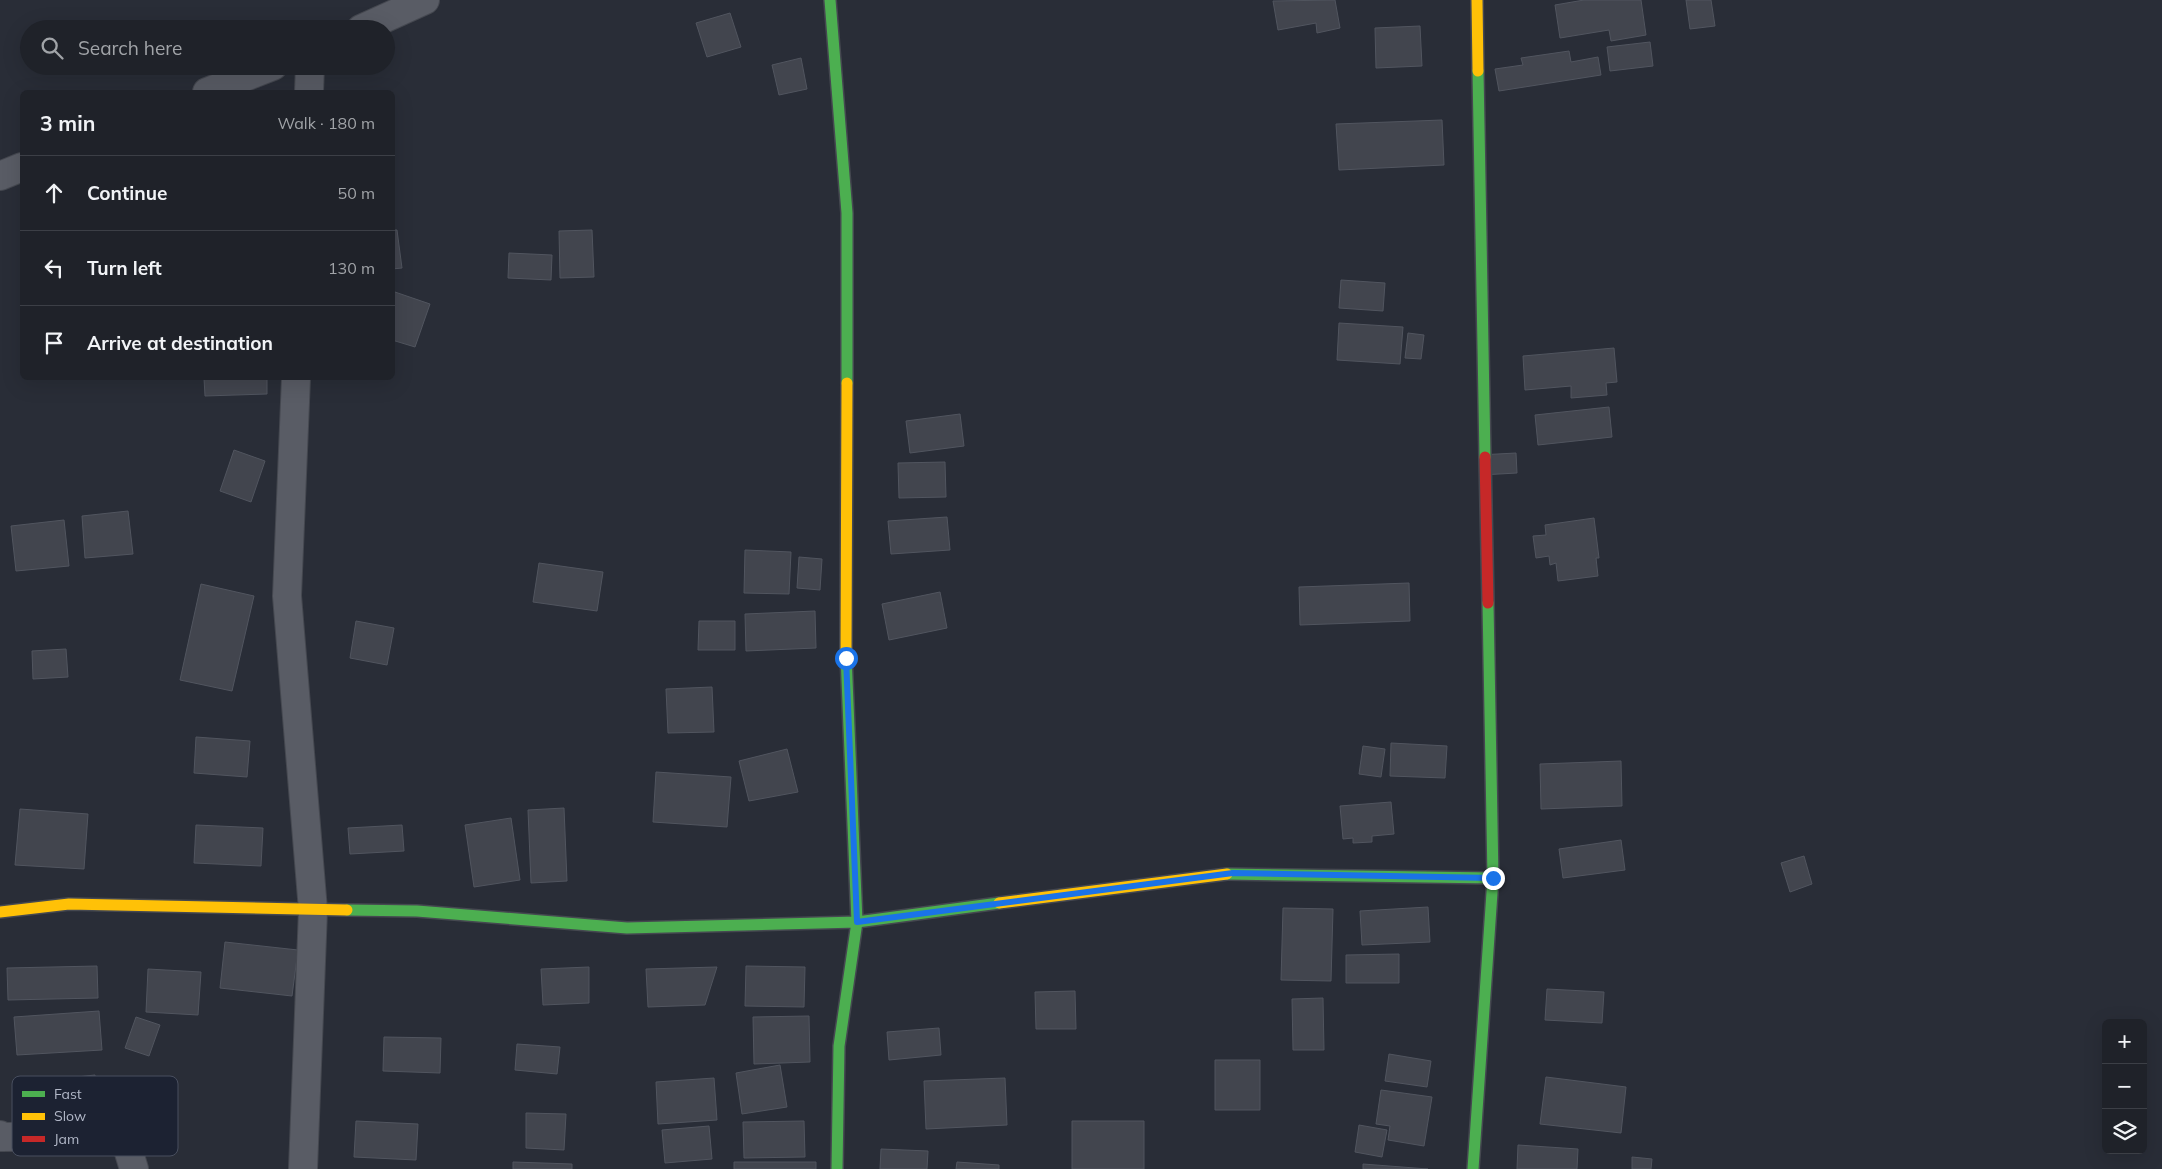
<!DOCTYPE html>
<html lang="en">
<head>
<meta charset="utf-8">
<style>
  :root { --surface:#1f2229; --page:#2c2f35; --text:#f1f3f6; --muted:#a1a4a8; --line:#3c3f46 }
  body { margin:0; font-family:Mulish,sans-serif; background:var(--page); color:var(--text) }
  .controls { position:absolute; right:15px; bottom:15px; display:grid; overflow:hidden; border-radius:8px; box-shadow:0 5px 20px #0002 }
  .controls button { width:45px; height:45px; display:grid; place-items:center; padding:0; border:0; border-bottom:1px solid var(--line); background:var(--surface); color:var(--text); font:25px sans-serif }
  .stop { position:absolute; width:15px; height:15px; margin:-11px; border:4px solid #1a73e8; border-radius:50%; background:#fff }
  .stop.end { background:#1a73e8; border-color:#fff; box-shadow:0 1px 5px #0008 }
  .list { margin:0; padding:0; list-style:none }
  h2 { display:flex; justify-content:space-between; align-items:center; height:65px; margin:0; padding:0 20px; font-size:21px }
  h2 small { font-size:16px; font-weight:400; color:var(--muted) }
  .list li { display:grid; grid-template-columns:32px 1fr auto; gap:15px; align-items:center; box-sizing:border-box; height:75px; padding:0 20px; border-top:1px solid var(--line) }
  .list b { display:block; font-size:19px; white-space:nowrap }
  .list em { font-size:16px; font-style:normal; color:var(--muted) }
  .icon { flex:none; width:28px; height:28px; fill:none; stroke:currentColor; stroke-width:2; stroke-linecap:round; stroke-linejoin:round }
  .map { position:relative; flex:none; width:2162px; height:1169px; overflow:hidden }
  .search { position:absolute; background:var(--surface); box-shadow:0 5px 20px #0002; left:20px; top:20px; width:375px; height:55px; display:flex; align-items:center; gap:12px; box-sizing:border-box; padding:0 18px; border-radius:28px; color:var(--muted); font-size:19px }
  .panel { position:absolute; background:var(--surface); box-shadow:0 5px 20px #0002; left:20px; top:90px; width:375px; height:290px; border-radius:8px }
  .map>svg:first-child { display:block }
  .building { fill:#42454e; stroke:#51555f }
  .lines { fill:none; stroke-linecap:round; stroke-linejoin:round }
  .street-casing { stroke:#454850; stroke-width:30 }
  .fast-casing { stroke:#454850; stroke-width:14 }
  .slow-casing { stroke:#454850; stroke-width:14 }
  .jam-casing { stroke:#454850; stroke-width:14 }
  .street { stroke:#595c65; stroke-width:28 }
  .fast { stroke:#4caf50; stroke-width:11 }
  .slow { stroke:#ffc107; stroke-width:11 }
  .jam { stroke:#c62828; stroke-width:11 }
  .route { stroke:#1a73e8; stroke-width:6 }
  .key { fill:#1c2232; stroke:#494f5f; stroke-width:1 }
  .key-label { font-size:14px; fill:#b2b8c8 }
</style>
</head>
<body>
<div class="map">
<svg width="2162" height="1169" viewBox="0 0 2162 1169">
  <rect width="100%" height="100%" fill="#292d37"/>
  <!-- building -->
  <path class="building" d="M1335 0 1340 28 1317 33 1316 23 1278 30 1273 1Z
    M1584 0H1641L1646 35 1611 41 1609 30 1560 38 1555 5Z
    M1686 0H1711L1715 26 1690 29Z
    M730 13 741 47 707 57 696 23Z
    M1420 26 1422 66 1376 68 1375 28Z
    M1650 42 1653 66 1610 71 1607 47Z
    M1569 51 1571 62 1598 57 1601 75 1499 91 1495 69 1523 65 1521 58Z
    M801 58 807 89 779 95 772 65Z
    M1442 120 1444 165 1339 170 1336 124Z
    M392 230H397L402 268 392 269Z
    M592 230 594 277 560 278 559 231Z
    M509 253 552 255 551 280 508 278Z
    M1341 280 1385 283 1383 311 1339 308Z
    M392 291 430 304 415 347 392 340Z
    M1339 323 1403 327 1400 364 1337 360Z
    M1408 333 1424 335 1421 359 1405 358Z
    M1614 348 1617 382 1606 383 1607 395 1571 398V386L1525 390 1523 356Z
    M204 378H267V394L205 396Z
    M1609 407 1612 437 1538 445 1535 415Z
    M960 414 964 446 910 453 906 421Z
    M234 450 265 461 251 502 220 491Z
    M1516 453 1517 473 1481 475 1479 455Z
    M945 462 946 497 899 498 898 463Z
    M128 511 133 554 85 558 82 516Z
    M947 517 950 550 891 554 888 521Z
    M1594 518 1599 558H1596L1598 576 1558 581 1556 563 1550 565 1549 556 1536 558 1533 536 1546 535 1545 525Z
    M64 520 69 566 16 571 11 526Z
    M745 550 791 552 789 594 744 593Z
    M799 557 822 559 820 590 797 588Z
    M539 563 603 572 597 611 533 602Z
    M1409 583 1410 621 1300 625 1299 587Z
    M201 584 254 596 232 691 180 680Z
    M940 592 947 628 889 640 882 604Z
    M815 611 816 648 746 651 745 614Z
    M356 621 394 628 387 665 350 658Z
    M699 621H735V650H698Z
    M66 649 68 677 33 679 32 651Z
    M712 687 714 732 668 733 666 689Z
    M196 737 250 741 247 777 194 773Z
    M1391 743 1447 746 1445 778 1390 776Z
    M1363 746 1385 749 1381 777 1359 774Z
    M787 749 798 792 749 801 739 761Z
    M1621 761 1622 806 1541 809 1540 764Z
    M656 772 731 777 727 827 653 822Z
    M1391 802 1394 834 1372 836V842L1353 843V838L1343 839 1340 806Z
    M564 808 567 881 531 883 528 810Z
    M20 809 88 814 84 869 15 865Z
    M511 818 520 880 474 887 465 825Z
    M196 825 263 828 261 866 194 863Z
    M402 825 404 851 350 854 348 828Z
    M1621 840 1625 870 1563 878 1559 849Z
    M1804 856 1812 884 1790 892 1781 863Z
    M1428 907 1430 942 1362 945 1360 911Z
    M1283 908 1333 909 1331 981 1281 980Z
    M225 942 298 950 292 996 220 988Z
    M1399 954V983H1346V955Z
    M97 966 98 998 8 1000 7 968Z
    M746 966 805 967 804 1007 745 1006Z
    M589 967V1003L543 1005 541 969Z
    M717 967 705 1005 648 1007 646 969Z
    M148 969 201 972 198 1015 146 1012Z
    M1547 989 1604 992 1602 1023 1545 1020Z
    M1075 991 1076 1029H1036L1035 992Z
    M1323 998 1324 1050H1293L1292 999Z
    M99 1011 102 1050 17 1055 14 1017Z
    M809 1016 810 1062 754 1064 753 1017Z
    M136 1017 160 1025 149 1056 125 1048Z
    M939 1028 941 1055 889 1060 887 1032Z
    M384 1037 441 1038 440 1073 383 1071Z
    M517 1044 560 1047 557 1074 515 1070Z
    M1389 1054 1431 1061 1427 1087 1385 1081Z
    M1215 1060H1260V1110H1215Z
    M780 1065 787 1107 742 1114 736 1073Z
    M95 1075 99 1114 53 1118 50 1080Z
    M1546 1077 1626 1087 1621 1133 1540 1124Z
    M714 1078 717 1120 658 1124 656 1082Z
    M1005 1078 1007 1125 926 1129 924 1081Z
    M1381 1090 1432 1097 1424 1146 1388 1140 1390 1126 1376 1124Z
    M526 1113 566 1114 564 1150 526 1148Z
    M356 1121 418 1124 416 1160 354 1157Z
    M804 1121 805 1157 744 1158 743 1122Z
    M1072 1121H1144V1169H1072Z
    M1359 1125 1387 1130 1382 1157 1355 1152Z
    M709 1126 712 1159 665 1163 662 1130Z
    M1518 1145 1578 1149 1577 1169H1517Z
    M881 1149 928 1151 927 1169H880Z
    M1632 1157 1652 1159 1651 1169H1632Z
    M513 1162 572 1164V1169H513Z
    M734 1162H816V1169H734Z
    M957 1162 999 1165V1169H956Z
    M1363 1164 1428 1169H1363Z"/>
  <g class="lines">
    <defs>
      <path id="street" d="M361 29 425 0
        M207 92 273 66
        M309 92 310 66
        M0 176 22 167
        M296 378 287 596 313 910 303 1169
        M0 1135 1 1137 124 1136 134 1169"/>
      <path id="fast" d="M830 0 847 213V383
        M1478 71 1485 457
        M1227 874 1493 878
        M347 910 417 911 627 928 857 922 999 903
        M837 1169 839 1046 857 922 846 655
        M1473 1169 1493 878 1488 603"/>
      <path id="slow" d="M1477 0 1478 71
        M846 655 847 383
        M999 903 1227 874
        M0 912 69 904 347 910"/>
      <path id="jam" d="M1485 457 1488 603"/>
    </defs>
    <!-- street casing -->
    <use href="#street" class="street-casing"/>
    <!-- fast casing -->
    <use href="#fast" class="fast-casing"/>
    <!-- slow casing -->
    <use href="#slow" class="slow-casing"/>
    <!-- jam casing -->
    <use href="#jam" class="jam-casing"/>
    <!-- street -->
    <use href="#street" class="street"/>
    <!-- fast -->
    <use href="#fast" class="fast"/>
    <!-- slow -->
    <use href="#slow" class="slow"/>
    <!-- jam -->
    <use href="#jam" class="jam"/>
  </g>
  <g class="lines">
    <!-- route -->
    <path class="route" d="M846 658 857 922 1233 873 1493 878"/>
  </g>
  <!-- legend -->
  <rect x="12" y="1076" width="166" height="80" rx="8" class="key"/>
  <rect x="22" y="1091" width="23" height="6" fill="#4caf50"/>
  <rect x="22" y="1113" width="23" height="7" fill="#ffc107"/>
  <rect x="22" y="1136" width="23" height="6" fill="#c62828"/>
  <g class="key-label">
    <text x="54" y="1099">Fast</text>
    <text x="54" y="1121">Slow</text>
    <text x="54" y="1144">Jam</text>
  </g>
</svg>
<div class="controls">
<button>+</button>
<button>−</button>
<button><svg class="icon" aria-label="layers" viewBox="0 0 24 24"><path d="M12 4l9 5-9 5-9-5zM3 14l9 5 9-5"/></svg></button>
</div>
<div class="stop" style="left:846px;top:658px"></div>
<div class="stop end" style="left:1493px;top:878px"></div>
<div class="search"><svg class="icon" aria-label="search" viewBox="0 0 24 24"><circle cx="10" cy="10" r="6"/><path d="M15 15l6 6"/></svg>Search here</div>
<section class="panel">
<h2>3 min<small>Walk · 180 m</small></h2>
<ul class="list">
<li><svg class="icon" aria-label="ahead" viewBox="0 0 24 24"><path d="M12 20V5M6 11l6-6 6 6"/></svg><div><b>Continue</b></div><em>50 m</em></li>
<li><svg class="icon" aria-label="left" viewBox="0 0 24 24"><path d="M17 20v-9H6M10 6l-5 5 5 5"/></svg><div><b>Turn left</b></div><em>130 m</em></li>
<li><svg class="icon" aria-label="arrive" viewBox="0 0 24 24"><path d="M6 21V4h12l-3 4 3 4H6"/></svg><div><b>Arrive at destination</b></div></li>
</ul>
</section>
</div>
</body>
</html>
